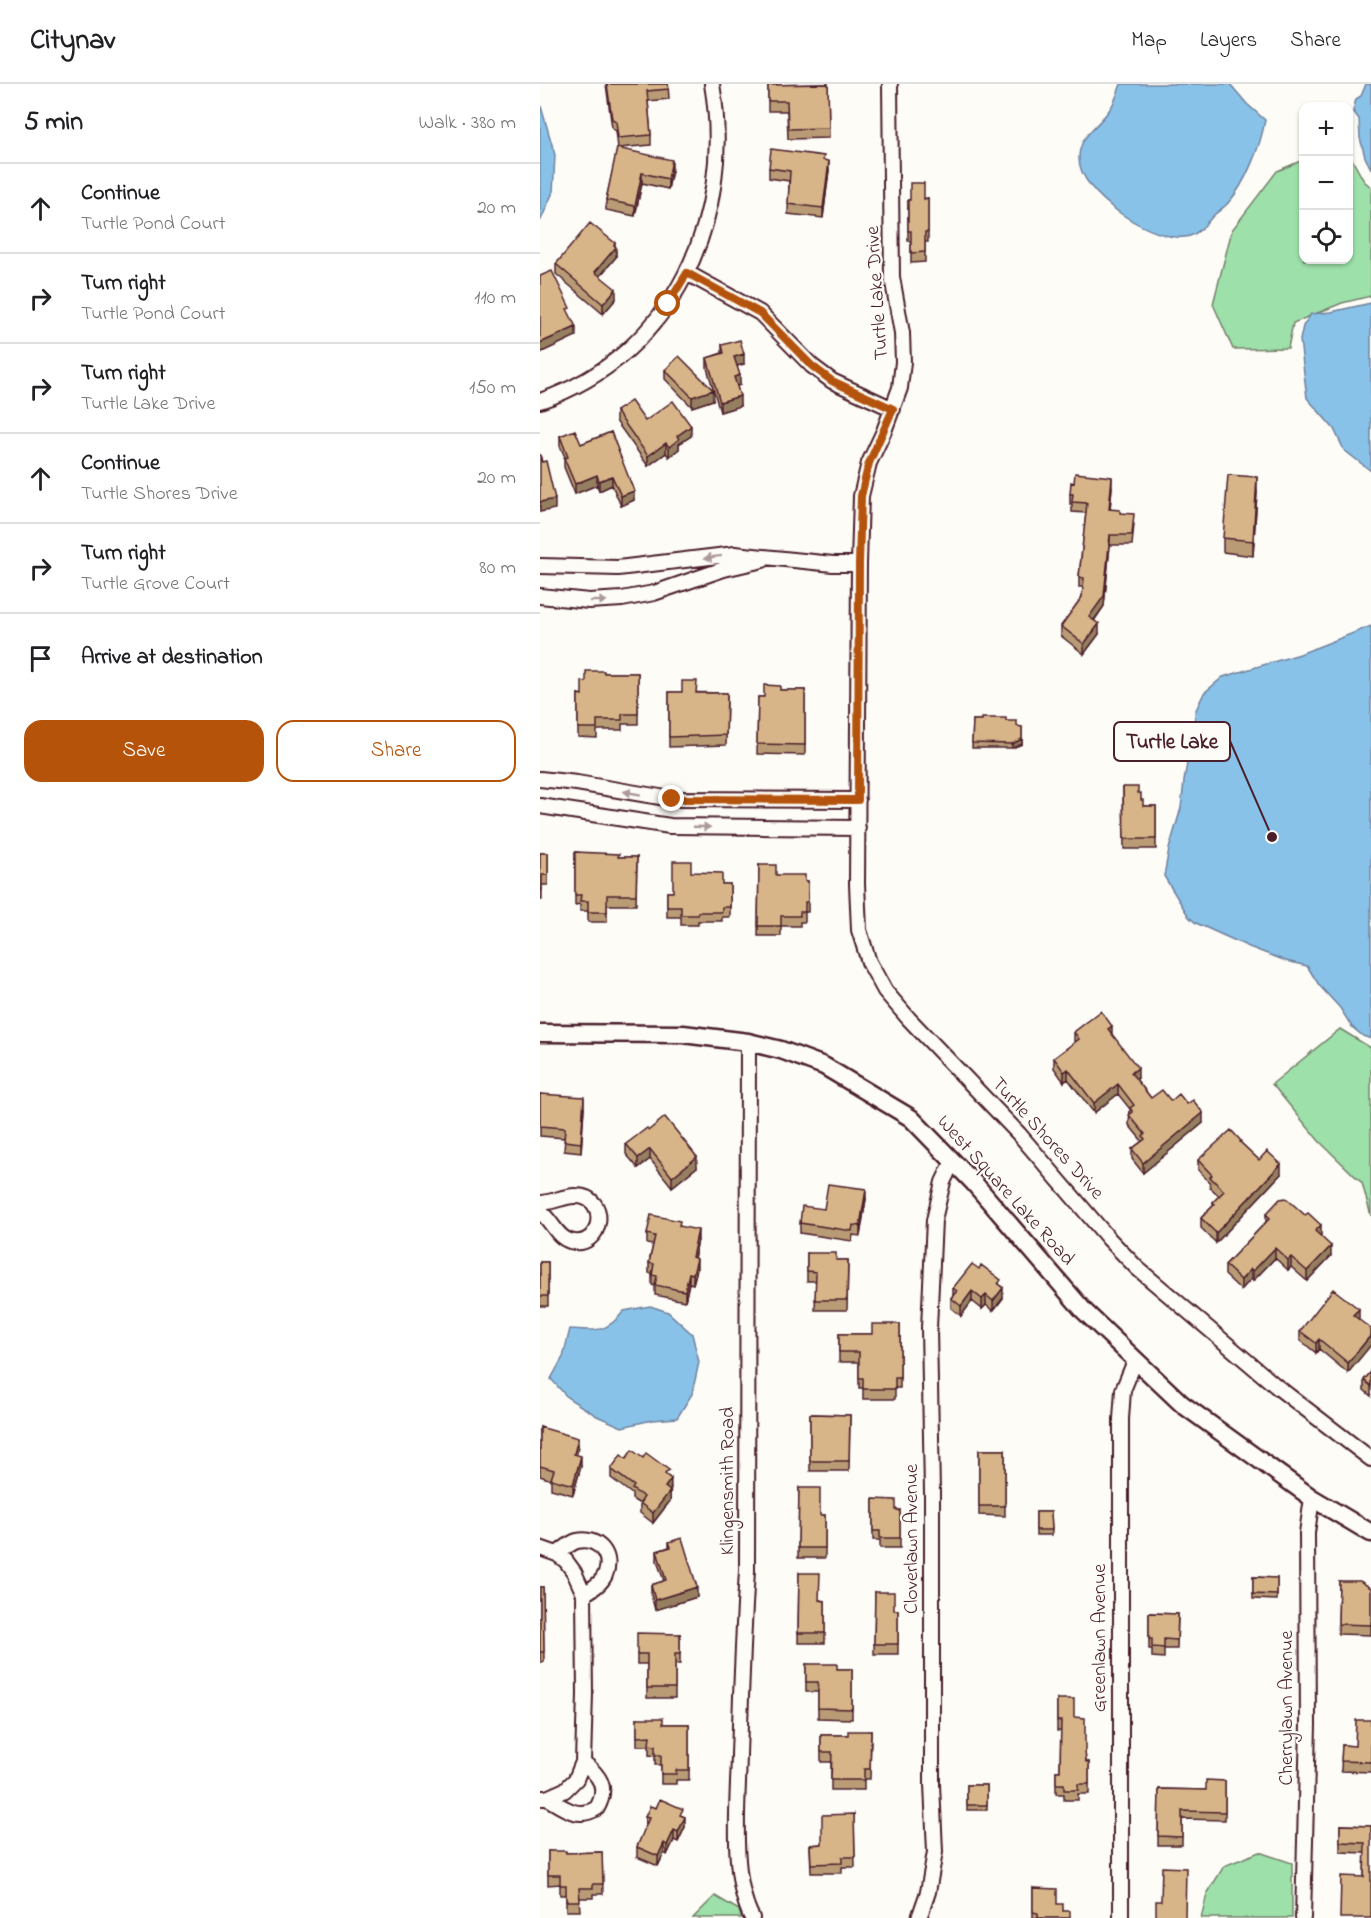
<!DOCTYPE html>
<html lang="en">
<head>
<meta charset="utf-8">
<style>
  :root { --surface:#fff; --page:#f2f2f2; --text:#202124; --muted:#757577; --line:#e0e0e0; --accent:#b45309 }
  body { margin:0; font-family:"Indie Flower",sans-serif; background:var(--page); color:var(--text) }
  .controls { position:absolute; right:18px; top:18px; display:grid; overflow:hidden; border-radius:12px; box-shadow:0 2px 4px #0004 }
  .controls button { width:54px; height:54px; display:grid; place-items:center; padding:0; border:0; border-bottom:2px solid var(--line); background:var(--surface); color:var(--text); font:30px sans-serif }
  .stop { position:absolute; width:18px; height:18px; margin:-14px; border:4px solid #b45309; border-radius:50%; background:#fff }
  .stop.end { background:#b45309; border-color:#fff; box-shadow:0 2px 6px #0008 }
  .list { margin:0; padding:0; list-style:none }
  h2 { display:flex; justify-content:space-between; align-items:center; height:78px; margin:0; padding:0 24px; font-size:26px }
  h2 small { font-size:20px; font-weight:400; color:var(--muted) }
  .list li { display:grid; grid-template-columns:39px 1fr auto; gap:18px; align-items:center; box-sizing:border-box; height:90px; padding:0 24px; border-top:2px solid var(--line) }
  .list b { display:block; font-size:22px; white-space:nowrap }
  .list p { margin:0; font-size:20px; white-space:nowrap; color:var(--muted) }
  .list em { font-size:20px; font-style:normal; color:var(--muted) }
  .actions { display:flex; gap:12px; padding:18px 24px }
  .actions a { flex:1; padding:14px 0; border:2px solid var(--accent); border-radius:18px; text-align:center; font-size:21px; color:var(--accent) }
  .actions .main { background:var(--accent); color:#fff }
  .icon { flex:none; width:33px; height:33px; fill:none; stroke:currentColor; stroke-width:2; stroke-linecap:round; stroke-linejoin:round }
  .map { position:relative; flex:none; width:831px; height:1834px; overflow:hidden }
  header { display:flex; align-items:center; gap:36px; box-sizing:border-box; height:84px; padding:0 30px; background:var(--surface); border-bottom:2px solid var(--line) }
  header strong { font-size:28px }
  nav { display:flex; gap:33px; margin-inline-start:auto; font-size:21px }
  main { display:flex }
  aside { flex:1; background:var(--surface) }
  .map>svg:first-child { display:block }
  .green { fill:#9de0aa; stroke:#74806a; stroke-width:1.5 }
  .water { fill:#89c2e8; stroke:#70819c; stroke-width:1.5 }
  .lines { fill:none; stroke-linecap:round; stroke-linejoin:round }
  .minor-casing { stroke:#4a1f2b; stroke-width:18 }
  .tertiary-casing { stroke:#4a1f2b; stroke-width:21 }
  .minor { stroke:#fdfcf7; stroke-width:14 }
  .tertiary { stroke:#fdfcf7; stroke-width:16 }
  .wall { fill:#b99c76; stroke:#4a1f2b; stroke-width:1.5 }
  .shaded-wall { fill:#967f60; stroke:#4a1f2b; stroke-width:1.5 }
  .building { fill:#d7b589; stroke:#4a1f2b; stroke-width:1.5 }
  .oneway { fill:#ac999b }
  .route { stroke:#b45309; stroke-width:8 }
  .labels { text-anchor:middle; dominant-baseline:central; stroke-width:4.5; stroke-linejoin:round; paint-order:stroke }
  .street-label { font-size:20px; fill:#4a1f2b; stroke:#fdfcf7 }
  .leader { fill:none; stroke:#4a1f2b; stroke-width:2 }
  .callout-dot { fill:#4a1f2b; stroke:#fdfcf7; stroke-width:2 }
  .callout { fill:#fdfcf7; stroke:#4a1f2b; stroke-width:2 }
  .callout-label { font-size:21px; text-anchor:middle; font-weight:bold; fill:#4a1f2b }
</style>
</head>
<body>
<header>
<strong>Citynav</strong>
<nav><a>Map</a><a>Layers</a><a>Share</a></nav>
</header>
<main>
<aside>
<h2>5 min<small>Walk · 380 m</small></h2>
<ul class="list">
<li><svg class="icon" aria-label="ahead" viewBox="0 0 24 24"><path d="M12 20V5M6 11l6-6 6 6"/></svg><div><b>Continue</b><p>Turtle Pond Court</p></div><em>20 m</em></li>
<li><svg class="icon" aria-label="right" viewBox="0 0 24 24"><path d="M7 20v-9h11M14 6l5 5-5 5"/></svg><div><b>Turn right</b><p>Turtle Pond Court</p></div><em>110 m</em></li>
<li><svg class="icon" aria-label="right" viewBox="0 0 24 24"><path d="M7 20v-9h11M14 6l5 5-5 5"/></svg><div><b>Turn right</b><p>Turtle Lake Drive</p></div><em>150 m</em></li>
<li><svg class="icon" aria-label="ahead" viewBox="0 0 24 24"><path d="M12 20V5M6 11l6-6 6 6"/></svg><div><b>Continue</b><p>Turtle Shores Drive</p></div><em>20 m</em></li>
<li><svg class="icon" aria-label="right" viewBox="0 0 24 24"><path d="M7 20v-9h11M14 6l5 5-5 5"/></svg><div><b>Turn right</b><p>Turtle Grove Court</p></div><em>80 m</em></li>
<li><svg class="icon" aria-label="arrive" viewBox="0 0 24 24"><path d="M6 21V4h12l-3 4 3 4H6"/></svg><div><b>Arrive at destination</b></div></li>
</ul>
<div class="actions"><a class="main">Save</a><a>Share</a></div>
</aside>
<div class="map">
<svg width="831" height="1834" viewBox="0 0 831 1834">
  <rect width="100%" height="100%" fill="#fdfcf7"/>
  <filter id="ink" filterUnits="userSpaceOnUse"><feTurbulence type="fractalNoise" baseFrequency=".0167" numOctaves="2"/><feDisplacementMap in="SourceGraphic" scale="12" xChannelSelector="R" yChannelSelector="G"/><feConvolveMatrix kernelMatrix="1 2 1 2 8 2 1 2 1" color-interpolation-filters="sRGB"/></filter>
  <g filter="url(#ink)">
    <!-- green -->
    <path class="green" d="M809 70 824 97 831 103V212L802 219 753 239 748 264 693 265 673 220 692 146 737 87 763 76 764 176H808Z
      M800 945 831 964V1132L822 1099 779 1057 732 1000Z
      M719 1768 752 1779V1834H661L667 1810 684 1782Z
      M175 1812 199 1826 201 1834H153Z"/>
    <!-- water -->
    <path class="water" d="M581 0H690L707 20 725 36C721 61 705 101 688 119 684 124 678 127 674 131 666 139 661 148 650 152 617 162 538 110 539 74 539 51 559 42 570 25 575 18 578 8 581 0Z
      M826 0H831V85L825 73 820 54 819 35 813 27 816 15 821 12Z
      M0 19 15 71 13 108 0 138Z
      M831 219V387L804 366 794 345 767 314 760 256 763 242 771 230 791 228Z
      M831 542V955L823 952 812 943 800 924 779 901 767 882 746 877 709 863 656 839 649 833 624 792 629 765 641 724 644 697 656 626 664 609 683 593 760 570Z
      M110 1222 128 1228 152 1250 159 1278 152 1310 137 1334 112 1336 82 1343 57 1332 28 1314 11 1295 23 1273 30 1245C57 1247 66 1249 84 1227Z"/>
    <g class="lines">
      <defs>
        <path id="minor" d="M350 0 352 193 362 249 363 278 360 304 344 347 329 379 321 412 319 480 317 800 319 846 329 878 345 907 369 935 479 1050 569 1155 597 1184 736 1302 831 1375
          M147 189 220 229 272 282 292 297 353 325
          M0 317C134 271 195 134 172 0
          M0 482 78 484 195 470 293 480H319
          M0 512 49 517 82 515 114 509 184 485 223 476
          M0 695 37 699 132 715 318 716
          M0 722 130 742 318 744
          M208 958 207 1487C203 1548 201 1609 199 1671 198 1718 190 1792 212 1834
          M0 1119C13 1119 25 1111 36 1112 71 1112 62 1167 30 1157 16 1153 12 1136 0 1128
          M0 1464 17 1470 26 1477 34 1488 44 1510 45 1610 43 1678 36 1695 25 1706 7 1714H0
          M17 1470C23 1466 30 1459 37 1457 58 1452 74 1472 65 1491 61 1500 52 1505 44 1510
          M7 1714C24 1724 38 1736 57 1724 69 1703 59 1691 43 1678
          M379 1834 388 1808 395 1768 392 1700V1408L389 1244 394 1136 403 1098 413 1077
          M581 1834V1335L583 1306 595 1277
          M763 1834 768 1641 767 1449 772 1414"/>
        <path id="tertiary" d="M0 949 143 950 208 958 241 966 284 982 371 1034 434 1099 544 1227 642 1320 772 1414 831 1449"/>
      </defs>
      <!-- minor casing -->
      <use href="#minor" class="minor-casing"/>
      <!-- tertiary casing -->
      <use href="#tertiary" class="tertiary-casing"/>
      <!-- minor -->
      <use href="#minor" class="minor"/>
      <!-- tertiary -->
      <use href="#tertiary" class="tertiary"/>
    </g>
    <!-- wall -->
    <path class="wall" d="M66 0H128L129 15 108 17 111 51V61L79 64 132 86 128 105 102 99 95 132 66 126V116L78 64 76 47 72 44Z
      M288 0 289 54 248 55 247 27H228V1Z
      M284 76 289 86 283 134 248 130 249 97 229 94V84Z
      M388 114V158H385V178L371 179V157H368V116Z
      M75 162 76 173 60 192 76 215 63 230 16 190V180Z
      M182 261 204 280 197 282 200 301 197 302 200 322 180 328 167 284V274L182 269Z
      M125 286 173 316 152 323 125 295Z
      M76 327 105 337 151 352 139 360V365L129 373 126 369 108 382 76 337Z
      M71 348 94 416 81 422 72 401 59 407 57 401 35 410 24 383V374L25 373 20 362V352L41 360Z
      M572 403 570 425 580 429 594 440 592 461H570L564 522 554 537 559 550 544 570 521 552V542L542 513 543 503H539V493L546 429 532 428V420H530V410Z
      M717 408 713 472 683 468V454Z
      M64 589H98V640H82V646H57V654L38 653V610L42 611 46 598Z
      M240 606H265V671L217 670 218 613H224Z
      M129 608 187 609 186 661 129 663Z
      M433 636 466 637 477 642 482 643V660L472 664H432Z
      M583 703 598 709 603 722H616V765H584Z
      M35 768 78 773H97L96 821H67V838H48V827H40V820L35 821Z
      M0 769H8V801H2V816H0Z
      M219 781 236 791 268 797V828H265V838H260V842H241V852H218Z
      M151 788 182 800H190V833H182V837H158V841H141V833H127V808H133Z
      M534 948 572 951 598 994 596 995 611 1014 631 1017 663 1039 603 1089 592 1075V1065L602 1057 589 1041 590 1025 578 1010 554 1029 528 995 524 998 514 984V974L534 959Z
      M0 1010 44 1023 41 1069 24 1067 25 1054 0 1052Z
      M109 1046 157 1083 132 1103 110 1075 98 1084 86 1070V1060Z
      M701 1059 719 1076 741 1090 676 1159 661 1144V1134L673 1122V1118L679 1112 670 1103V1099L658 1086V1076Z
      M326 1115 320 1152 313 1151 312 1157 260 1149V1139L284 1125Z
      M726 1130 781 1151 780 1152 791 1172 767 1197 751 1183 748 1186 735 1174 713 1197 711 1195 701 1206 685 1191V1181L726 1138Z
      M140 1142 158 1156 154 1174 157 1185 153 1200 149 1199 145 1217 115 1211V1202L112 1201V1190L109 1189V1179L113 1161 107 1160V1150Z
      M267 1169 296 1176H308L307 1226H275L276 1197H267Z
      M0 1178H8V1222H0Z
      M461 1202 463 1214 453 1227 446 1221 442 1225 432 1217 421 1232 411 1224V1214L413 1211V1204Z
      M818 1235 808 1289 779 1265 776 1269 760 1256V1247Z
      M360 1240V1304H355V1315H323V1304H319V1278H299V1250H332Z
      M831 1288V1312L824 1306V1296Z
      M270 1330 310 1331 309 1387H270Z
      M0 1343 38 1364 36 1371 41 1382 33 1411 11 1405V1396L0 1392Z
      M439 1366H465V1432L439 1431Z
      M86 1375 129 1393 131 1405 130 1407V1417L113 1439 100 1429V1420L92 1415V1410L71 1394V1385Z
      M259 1404 280 1431H285V1474H258Z
      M333 1415 356 1426H360V1464H340V1456H333Z
      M496 1428H511L512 1451H496Z
      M129 1458 157 1513 115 1526 111 1511V1501L124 1497 117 1477V1467L129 1463Z
      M259 1489 279 1516 285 1517V1559H258Z
      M713 1493 737 1494V1516L713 1515Z
      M799 1497 831 1504V1551L798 1550Z
      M0 1503H3L4 1578H0Z
      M335 1508 354 1526H358V1570H334Z
      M609 1529 638 1530 637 1565H624V1574L612 1573V1565H609Z
      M140 1550V1580H135V1614H107V1580H97V1570Z
      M266 1580 297 1585H312V1635L278 1634V1608H266Z
      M517 1615 534 1633 545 1668 546 1678H549V1710H538V1716H524V1710H516V1687H520L521 1647H517Z
      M97 1634 123 1640H149V1696H136V1700H121V1681H115V1672L109 1671V1662H97Z
      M831 1636V1688L801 1687 802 1661 815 1662Z
      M331 1647 330 1695H324V1706H291V1678H281V1651H308Z
      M685 1697V1736L642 1735V1761H618L619 1705 666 1706Z
      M427 1701H447V1726H427Z
      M116 1724 143 1732 145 1743 138 1758 134 1756 127 1771 124 1769 118 1782 97 1773V1763L106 1743 105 1733Z
      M314 1730 315 1783H302V1789H271L270 1761 282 1760Z
      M800 1741 831 1742 824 1793 825 1769 800 1768Z
      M8 1767 26 1769 62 1768 63 1810H53V1814H39L40 1827H26V1811H20V1800L8 1801Z
      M493 1804 517 1820 530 1834H493Z"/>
    <!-- shaded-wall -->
    <path class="shaded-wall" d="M132 76V86L128 105V95Z
      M289 77V86L283 134V124Z
      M102 89V99L95 132V122Z
      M75 159V165L76 163V173L55 198V188Z
      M76 205V215L63 230V220Z
      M36 243V252L0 269V259Z
      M204 270V280L194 283V273Z
      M200 291V301L194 303V293Z
      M173 306V316L152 323V313Z
      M200 312V322L180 328V318Z
      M151 342V352L139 360V365L129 373V363L137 352Z
      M126 359V369L108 382V372Z
      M57 391V401L35 410V400Z
      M72 392V401L59 407V397Z
      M572 393V403L569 435V425Z
      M717 393V408L713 472V457Z
      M94 407V416L81 422V412Z
      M15 415V425L0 428V418Z
      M570 451V461L564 522 549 543V533Z
      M559 540V550L544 570V560Z
      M482 655V660L472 664V660Z
      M572 942V952L568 945Z
      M598 984V994L591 999V989Z
      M528 985V995L524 998V988Z
      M578 1000V1010L554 1029V1019Z
      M44 1013V1023L41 1069V1059Z
      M663 1029V1039L603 1089V1079Z
      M110 1065V1075L98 1084V1074Z
      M157 1073V1083L132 1103V1093Z
      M741 1080V1090L676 1159V1149Z
      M326 1105V1115L320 1152V1142Z
      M781 1141V1151L775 1157V1147Z
      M158 1146V1156L152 1183V1173Z
      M791 1162V1172L767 1197V1187Z
      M735 1164V1174L713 1197V1187Z
      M751 1173V1183L748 1186V1176Z
      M157 1175V1185L153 1200V1190Z
      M711 1185V1195L701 1206V1196Z
      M149 1189V1199L145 1217V1207Z
      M463 1204V1214L453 1227V1217Z
      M432 1207V1217L421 1232V1222Z
      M446 1211V1221L442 1225V1215Z
      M819 1225V1235L813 1241V1231Z
      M831 1251V1261L808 1289V1279Z
      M779 1255V1265L776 1269V1259Z
      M38 1354V1364L34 1380V1370Z
      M41 1372V1382L33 1411V1401Z
      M131 1395 130 1417 113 1439V1429L125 1403Z
      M157 1503V1513L115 1526V1516Z
      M145 1733V1743L138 1758V1748Z
      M134 1746V1756L127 1771V1761Z
      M124 1759V1769L118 1782V1772Z"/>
    <!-- building -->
    <path class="building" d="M67 0H128L129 5 107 7 111 51 78 54 76 37 72 35Z
      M288 0 289 44 248 45 247 17H228V1Z
      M77 64 132 76 128 95 102 89 95 122 66 116Z
      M231 65 284 72 283 76 289 77 283 124 248 120 250 87 229 84Z
      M370 99H384V115L388 114V148H385V168L371 169V147H368V116H370Z
      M50 139 75 159 74 161 76 163 55 188 76 205 63 220 16 180Z
      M12 187 30 224 27 225 36 243 0 259V192Z
      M200 256 204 270 194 273 200 291 194 293 200 312 180 318 167 274 184 269 182 261Z
      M139 272 173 306 152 313 125 286Z
      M91 317 105 337 133 317 151 342 137 352 139 355 129 363 126 359 108 372 76 327Z
      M35 346 41 360 71 348 94 407 81 412 72 392 59 397 57 391 35 400 24 374 28 373 20 352Z
      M0 370 2 378 6 377 15 415 0 418Z
      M535 389 572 393 569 425 580 426V429L594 430 592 451H570L564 512 549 533 559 540 544 560 521 542 542 513 544 494 539 493 547 419 532 418 533 410H530L531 398 534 399Z
      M688 391 717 393 713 457 683 454Z
      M46 587H64V589H98V630H82V636H57V644H38V610L42 611V597L46 598Z
      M142 597H157L156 609H187L186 651 129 653V608H142Z
      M224 601 240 602V606H265V661L217 660 218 613H224Z
      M442 634H466V637H477V642L482 643V655L472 660 432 659 433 636H442Z
      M583 703H598V709H601V716H603V722H616V755H584Z
      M35 768 79 770 78 773H97L96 811H67V828H48V817H40L41 811H35Z
      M0 769H8V791H2V806H0Z
      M133 777H151V788L182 789V800H190V823H182V828H158V831H141V823H127V808H133Z
      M219 781H236V791H265V797H268V818H265V828H260V832H241V842H218Z
      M561 927 572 942 568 945 598 984 591 989 611 1014 622 1006 631 1017 639 1010 647 1020 653 1016 663 1029 603 1079 592 1065 605 1055 603 1052 605 1050 589 1031 593 1028 590 1024 594 1021 578 1000 554 1019 528 985 524 988 514 974 539 955 534 948Z
      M0 1010 44 1013 41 1059 24 1057 25 1044 0 1042Z
      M125 1033 157 1073 132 1093 110 1065 98 1074 86 1060 107 1044 109 1046Z
      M691 1046 701 1057 700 1058 719 1076 727 1067 741 1080 676 1149 661 1134 675 1120 673 1118 684 1107 670 1093 672 1091 658 1076Z
      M288 1100 326 1105 320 1142 313 1141 312 1147 260 1139 262 1122 284 1125Z
      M746 1114 765 1131 768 1129 781 1141 775 1147 791 1162 767 1187 751 1173 748 1176 735 1164 713 1187 711 1185 701 1196 685 1181 730 1134 726 1130 740 1115Z
      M111 1131 140 1137 139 1142 158 1146 152 1173 157 1175 153 1190 149 1189 145 1207 115 1201 117 1192 112 1191 114 1180 109 1179 115 1152 107 1150Z
      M267 1169H296V1176H308L307 1216H275L276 1188 267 1187Z
      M0 1178H8V1212H0Z
      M432 1180 439 1185 441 1181 461 1196 458 1200 463 1204 453 1217 446 1211 442 1215 432 1207 421 1222 411 1214 417 1207 413 1204Z
      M793 1205 819 1225 813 1231 831 1245V1251L808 1279 779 1255 776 1259 760 1247Z
      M332 1240H360V1294H355V1305H323V1294H319V1268H299V1250H332Z
      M831 1288V1302L824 1296Z
      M270 1330 310 1331 309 1377H270Z
      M0 1343 38 1354 34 1370 41 1372 33 1401 11 1395 14 1386 0 1382Z
      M92 1366 103 1374 106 1369 129 1386 125 1390 131 1395 125 1403 130 1407 113 1429 100 1419 104 1413 92 1405 94 1402 71 1385 81 1371 86 1375Z
      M439 1366H465V1422H439Z
      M259 1404H280V1431H285V1464H258Z
      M333 1415 356 1416V1426H360V1454H340V1447H333Z
      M496 1428H511L512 1446H496Z
      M142 1454 157 1503 115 1516 111 1501 126 1496 117 1467 131 1463 129 1458Z
      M259 1489H280L279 1516 285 1517V1549H258Z
      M713 1493 737 1494V1511L713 1510Z
      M799 1497H820L831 1504V1541L798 1540Z
      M0 1503H3L4 1568H0Z
      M335 1508H354V1526H358V1560H334Z
      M609 1529 638 1530 637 1556 624 1555V1564L612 1563V1555H609Z
      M97 1549 140 1550V1570H135V1604H107V1570H97Z
      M266 1580H297V1585H312V1625L278 1624V1598H266Z
      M517 1615H534V1633L545 1634V1667L546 1678H549V1700H538V1706H524V1700H516V1687H520L521 1637H517Z
      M97 1634H123V1640H149V1686H136V1690H121V1671H115V1662L109 1661 110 1652 97 1653Z
      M816 1636H831V1678L801 1677 802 1661 815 1662Z
      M308 1647H331L330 1685H324V1696H291L292 1668H281V1651H308Z
      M666 1696 685 1697V1728L642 1727V1753L618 1752 619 1705 666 1706Z
      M427 1701H447V1721H427Z
      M120 1715 143 1725 140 1731 145 1733 138 1748 134 1746 127 1761 124 1759 118 1772 97 1763 109 1734 105 1733 110 1722 116 1724Z
      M314 1730 315 1773H302V1779L271 1780 270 1761 282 1760V1731Z
      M800 1741 831 1742V1834H800L801 1792 824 1793 825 1759 800 1758Z
      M8 1767H26V1769L62 1768 63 1800H53V1804H39L40 1817H26V1801H20V1791H8Z
      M622 1783 646 1784 645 1834H616V1817H621Z
      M493 1804 517 1805V1820H523V1827H530V1834H498V1829L493 1828Z"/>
    <!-- one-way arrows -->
    <defs><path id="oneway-solid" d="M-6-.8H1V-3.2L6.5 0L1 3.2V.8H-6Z" transform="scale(1.5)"/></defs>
    <g class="oneway">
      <use href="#oneway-solid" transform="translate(173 473) rotate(173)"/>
      <use href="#oneway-solid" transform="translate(58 517) rotate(-1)"/>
      <use href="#oneway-solid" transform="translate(92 709) rotate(-170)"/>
      <use href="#oneway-solid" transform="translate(162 743) rotate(2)"/>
    </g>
  </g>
  <g class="lines" filter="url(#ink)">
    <!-- route -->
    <path class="route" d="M128 220 147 189 220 229 272 282 292 297 353 325 329 379 321 412 319 480 318 716 132 715"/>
  </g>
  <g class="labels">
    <!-- street labels -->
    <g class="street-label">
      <text transform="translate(338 209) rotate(-94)">Turtle Lake Drive</text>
      <text transform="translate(507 1055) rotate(48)">Turtle Shores Drive</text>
      <text transform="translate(465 1107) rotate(48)">West Square Lake Road</text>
      <text transform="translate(188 1397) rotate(-90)">Klingensmith Road</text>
      <text transform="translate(372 1455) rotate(-90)">Cloverlawn Avenue</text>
      <text transform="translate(560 1554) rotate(-90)">Greenlawn Avenue</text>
      <text transform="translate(747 1624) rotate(-90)">Cherrylawn Avenue</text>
    </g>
  </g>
  <!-- callouts -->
  <path class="leader" d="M732 753L690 657"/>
  <circle class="callout-dot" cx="732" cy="753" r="6"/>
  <rect class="callout" x="574" y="638" width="116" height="39" rx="6"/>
  <g class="callout-label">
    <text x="632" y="664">Turtle Lake</text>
  </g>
</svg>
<div class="controls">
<button>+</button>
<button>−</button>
<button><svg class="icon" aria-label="locate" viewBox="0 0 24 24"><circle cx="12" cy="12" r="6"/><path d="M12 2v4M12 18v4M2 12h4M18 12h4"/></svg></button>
</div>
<div class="stop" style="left:128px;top:220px"></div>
<div class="stop end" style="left:132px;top:715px"></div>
</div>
</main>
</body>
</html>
